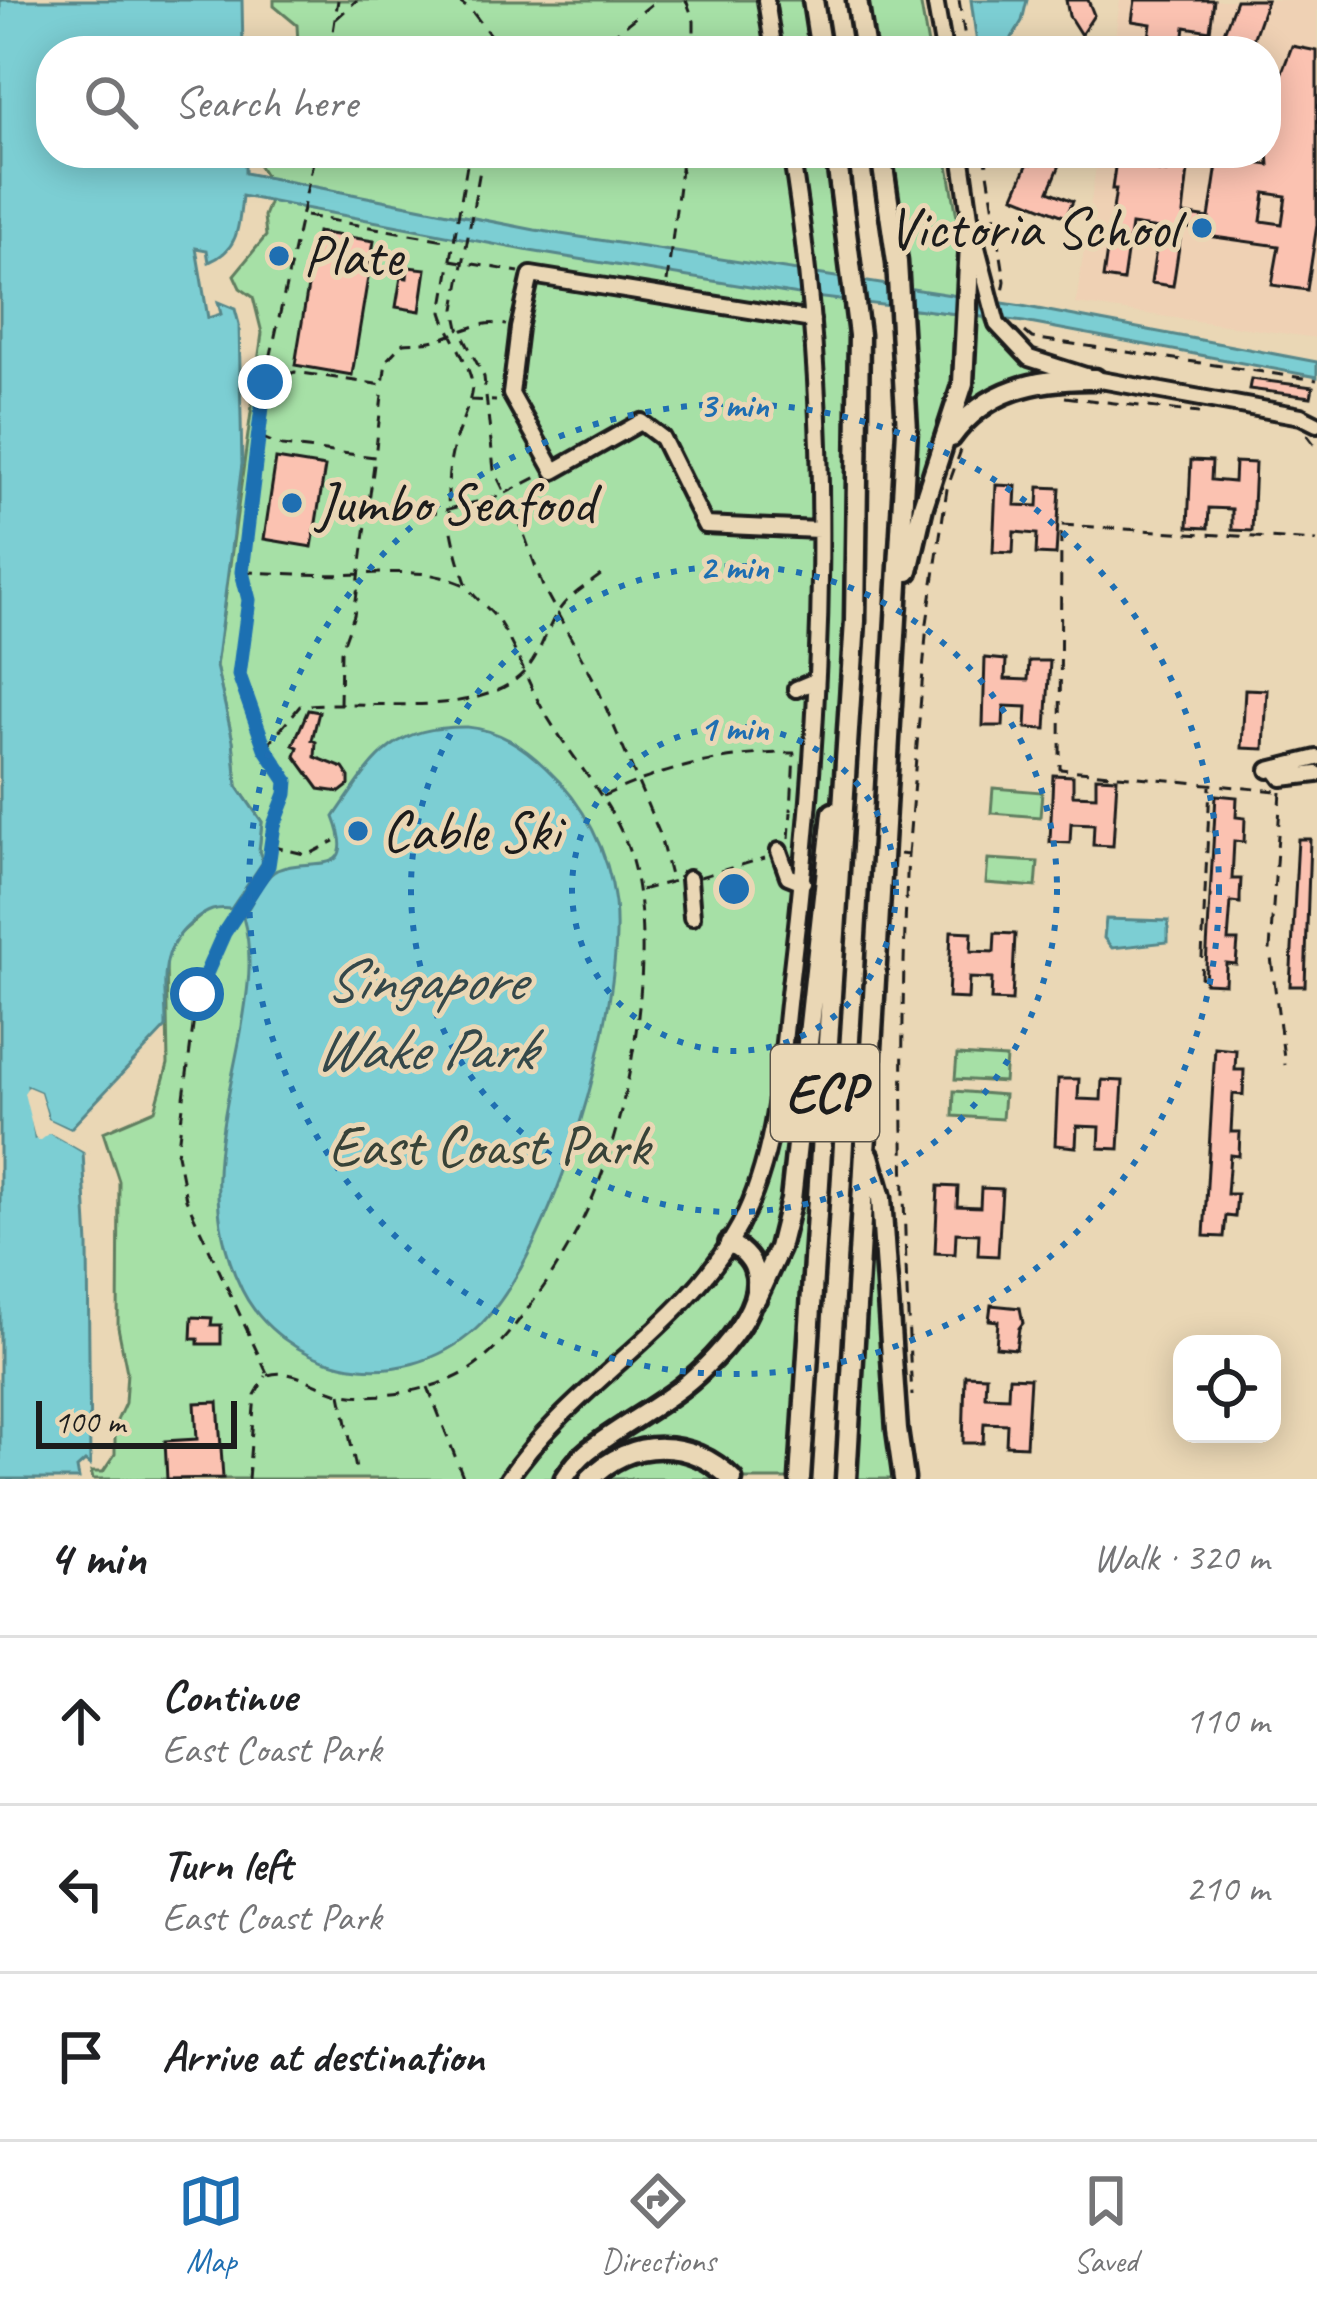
<!DOCTYPE html>
<html lang="en">
<head>
<meta charset="utf-8">
<style>
  :root { --surface:#fff; --page:#f6f6f6; --text:#202124; --muted:#757577; --line:#e0e0e0; --accent:#1f6fb2 }
  body { margin:0; font-family:Caveat,sans-serif; background:var(--page); color:var(--text) }
  .controls { position:absolute; right:36px; bottom:36px; display:grid; overflow:hidden; border-radius:24px; box-shadow:0 6px 30px #0003 }
  .controls button { width:108px; height:108px; display:grid; place-items:center; padding:0; border:0; border-bottom:3px solid var(--line); background:var(--surface); color:var(--text); font:60px sans-serif }
  .scale { position:absolute; left:36px; bottom:30px; width:201px; box-sizing:border-box; padding-left:12px; border:6px solid #1c1c1c; border-top:0; font-size:33px; line-height:42px; white-space:nowrap; color:#1c1c1c; -webkit-text-stroke:9px #ead7b5; paint-order:stroke }
  .stop { position:absolute; width:36px; height:36px; margin:-27px; border:9px solid #1f6fb2; border-radius:50%; background:#fff }
  .stop.end { background:#1f6fb2; border-color:#fff; box-shadow:0 3px 12px #0008 }
  .list { margin:0; padding:0; list-style:none }
  h2 { display:flex; justify-content:space-between; align-items:center; height:156px; margin:0; padding:0 48px; font-size:51px }
  h2 small { font-size:39px; font-weight:400; color:var(--muted) }
  .list li { display:grid; grid-template-columns:78px 1fr auto; gap:36px; align-items:center; box-sizing:border-box; height:168px; padding:0 48px; border-top:3px solid var(--line) }
  .list b { display:block; font-size:45px; white-space:nowrap }
  .list p { margin:0; font-size:39px; white-space:nowrap; color:var(--muted) }
  .list em { font-size:39px; font-style:normal; color:var(--muted) }
  .icon { flex:none; width:66px; height:66px; fill:none; stroke:currentColor; stroke-width:2; stroke-linecap:round; stroke-linejoin:round }
  .map { position:relative; flex:none; width:1317px; height:1479px; overflow:hidden }
  .search { position:absolute; background:var(--surface); box-shadow:0 6px 30px #0003; left:36px; right:36px; top:36px; height:132px; display:flex; align-items:center; gap:30px; box-sizing:border-box; padding:0 42px; border-radius:48px; color:var(--muted); font-size:45px }
  .sheet { height:660px; background:var(--surface) }
  nav { display:flex; justify-content:space-around; align-items:center; box-sizing:border-box; height:168px; border-top:3px solid var(--line); background:var(--surface); font-size:33px; color:var(--muted) }
  nav a { display:grid; justify-items:center; gap:6px }
  nav .on { color:var(--accent) }
  .map>svg:first-child { display:block }
  .built { fill:#efd1b4 }
  .green { fill:#a6e0a6; stroke:#617e61; stroke-width:3 }
  .water { fill:#7cced3; stroke:#56878a; stroke-width:3 }
  .pier { fill:#ead7b5 }
  .building { fill:#fbc2b1; stroke:#1c1c1c; stroke-width:3; fill-rule:evenodd }
  .lines { fill:none; stroke-linecap:round; stroke-linejoin:round }
  .minor-casing { stroke:#1c1c1c; stroke-width:22 }
  .major-casing { stroke:#1c1c1c; stroke-width:26 }
  .highway-casing { stroke:#1c1c1c; stroke-width:27 }
  .path { stroke:#1c1c1c; stroke-width:3; stroke-dasharray:12 9; stroke-linecap:butt }
  .minor { stroke:#ead7b5; stroke-width:14 }
  .major { stroke:#ead7b5; stroke-width:16 }
  .highway { stroke:#ead7b5; stroke-width:18 }
  .route { stroke:#1f6fb2; stroke-width:15 }
  .ring { fill:none; stroke:#1f6fb2; stroke-width:6; stroke-dasharray:6 12 }
  .poi-dot { fill:#1f6fb2; stroke:#ead7b5; stroke-width:4.5 }
  .labels { text-anchor:middle; dominant-baseline:central; stroke-width:10; stroke-linejoin:round; paint-order:stroke }
  .shield { fill:#ead7b5; stroke:#5a544a; stroke-width:3 }
  .shield-label { font-size:54px; font-weight:bold; fill:#1c1c1c }
  .poi-label { font-size:57px; fill:#1c1c1c; stroke:#ead7b5; text-anchor:start }
  .park-label { font-size:57px; fill:#384338; stroke:#ead7b5 }
  .water-label { font-size:60px; font-style:italic; fill:#34484a; stroke:#ead7b5 }
  .centre { fill:#1f6fb2; stroke:#ead7b5; stroke-width:6 }
  .ring-label { font-size:36px; text-anchor:middle; font-weight:bold; fill:#1f6fb2; stroke:#ead7b5; stroke-width:10; stroke-linejoin:round; paint-order:stroke }
</style>
</head>
<body>
<div class="map">
<svg width="1317" height="1479" viewBox="0 0 1317 1479">
  <rect width="100%" height="100%" fill="#ead7b5"/>
  <filter id="ink" filterUnits="userSpaceOnUse"><feTurbulence type="fractalNoise" baseFrequency=".00833" numOctaves="2"/><feDisplacementMap in="SourceGraphic" scale="24" xChannelSelector="R" yChannelSelector="G"/><feConvolveMatrix kernelMatrix="1 2 1 2 8 2 1 2 1" color-interpolation-filters="sRGB"/></filter>
  <g filter="url(#ink)">
    <!-- built -->
    <path class="built" d="M1120 0H1317V338L1076 304 1098 153H1266V51H1113Z"/>
    <!-- green -->
    <path class="green" d="M274 0H811L819 51H270L298 43 297 25 274 6Z
      M854 0H920L929 51H862Z
      M259 153H835L854 282 855 620 800 1479H93L91 1472H103L115 1454V1425L125 1403 127 1372 118 1327 119 1181 103 1132 155 1110 168 1064 166 960 172 940 208 910 218 907 263 862 259 851 262 822 237 786 233 741 216 666 262 333 253 297 240 288 234 275 266 236 264 216 270 201 266 177 256 161Z
      M878 153H946L958 223 979 300 897 288Z
      M899 307 984 317C1000 360 1053 371 1092 385L1012 394 958 434 938 472 900 619Z
      M993 788 1042 792 1040 817 991 813Z
      M988 859 1038 862 1036 887 986 883Z
      M957 1055 1006 1058 1004 1082 955 1079Z
      M954 1091 1004 1095 1002 1119 953 1116Z
      M868 1153 904 1479H847Z"/>
    <!-- water -->
    <path class="water" d="M0 0H242L243 51H51V153H245V173L535 230 1022 306 1317 362V377L1024 322 798 295 530 251 242 196C239 225 239 250 209 262L207 250 196 248 208 318 221 314 218 302 235 309 239 324 242 464 216 666 233 741 237 786 262 822 259 851 263 862 231 909C216 907 208 910 195 920 156 950 166 983 166 1027L70 1129 48 1119 40 1092 28 1087 35 1138 50 1132 83 1152 88 1246 90 1465 85 1461 77 1468 79 1479H0Z
      M971 0H1027L1022 21 1004 51H978Z
      M467 727C499 730 523 746 546 768 584 803 609 852 615 903 626 1005 553 1259 476 1329 440 1362 389 1376 341 1365 300 1356 261 1328 242 1290 198 1202 224 1123 241 1032 248 992 254 956 243 917 251 905 264 875 277 870 310 855 359 882 334 817 374 759 390 726 467 727Z
      M1106 919 1168 921V942L1112 948 1104 938Z"/>
    <!-- pier -->
    <path class="pier" d="M28 1087 40 1092 48 1119 75 1132 69 1135 56 1129 87 1148 89 1155 50 1133 40 1141 35 1138 24 1093Z"/>
    <!-- building -->
    <path class="building" d="M1066 0H1088L1094 15 1081 35 1069 16Z
      M1135 0H1214L1210 31 1185 27 1182 51H1147L1151 24 1132 21Z
      M1236 0H1267L1249 51H1217Z
      M1292 46 1317 51V225L1307 290 1272 285 1279 246 1207 236 1208 231 1182 227 1173 286 1151 283 1159 229 1131 225 1123 281 1103 278 1116 189H1112L1117 153H1143L1140 168 1166 172 1169 153H1190L1183 214 1209 218 1218 158 1269 165 1267 139 1271 101ZM1265 193 1286 196 1282 224 1261 221Z
      M1037 153H1065L1049 191 1073 201 1066 217 1014 196 1028 163 1032 164Z
      M317 232 374 241 352 375 295 365Z
      M408 267 426 269 420 311 396 307 401 277 407 278Z
      M1251 379 1313 387 1311 397 1249 389Z
      M276 459 325 467 312 547 264 539Z
      M1191 460 1212 461 1211 480 1234 482 1235 462 1255 463 1252 531 1232 530V509L1209 508 1208 528 1188 527Z
      M996 485 1016 486 1015 505 1038 506 1039 487 1060 488 1056 555 1036 554 1037 534 1014 532 1013 553 993 552Z
      M985 658 1006 660 1005 679 1028 680 1029 661H1050L1046 729 1026 728 1027 707 1004 706 1003 726H983Z
      M1245 689 1267 690 1264 749 1242 748Z
      M308 710 319 712 312 740 316 742 315 757 343 768 349 777V785L340 792 319 789 295 756 298 747 293 745Z
      M1053 775 1073 776V795L1096 796V777L1117 778 1113 846 1093 845 1094 824 1071 823 1070 843 1050 842Z
      M1216 795 1237 797 1236 817 1245 818 1244 842 1234 841 1232 879H1241L1240 897V903L1231 902 1228 941H1238L1236 964 1226 963 1225 984 1205 983Z
      M1298 839H1310L1305 986H1290Z
      M951 931 972 932 971 951 994 952 995 933 1015 934 1012 1001 991 1000 992 979 969 978 968 999 948 998Z
      M1215 1048 1236 1050 1235 1070H1244L1243 1095 1233 1094 1231 1132H1240L1239 1156 1230 1155 1227 1194H1237L1235 1217 1226 1216 1224 1237 1204 1236Z
      M1058 1079H1079L1078 1099 1101 1100 1102 1080 1123 1081 1119 1149 1099 1148 1100 1127 1077 1126 1076 1147 1055 1145Z
      M938 1186 958 1187 957 1206 980 1207 981 1188 1002 1189 998 1256 978 1255 979 1234 956 1233 955 1254 935 1253Z
      M991 1305 1020 1308 1023 1323 1019 1328 1016 1349 996 1347 998 1321 989 1320Z
      M192 1317 212 1318 211 1325H221V1344H198V1339H191Z
      M965 1375 986 1376 985 1396 1008 1397 1009 1377 1030 1378 1026 1446 1006 1445 1007 1424 984 1423 983 1443H963Z
      M218 1402 223 1478 167 1479 165 1441 197 1439 195 1403Z"/>
    <g class="lines">
      <defs>
        <path id="minor" d="M766 0 774 51
          M935 0 944 51
          M961 153 971 224 997 324 1029 358 1095 379 1301 416 1317 424
          M812 320 531 275 519 328 511 394 554 471 641 422 662 438 705 525 819 530
          M796 689 815 681
          M1269 770 1317 758
          M1276 770 1282 778 1317 774
          M779 851 788 876 803 882
          M689 879 692 917
          M508 1479C573 1383 685 1328 740 1225 779 1150 781 1059 791 977 824 705 836 424 791 153"/>
        <path id="major" d="M564 1479C571 1468 578 1459 588 1451 617 1428 651 1411 681 1388 718 1359 798 1278 729 1243"/>
        <path id="highway" d="M813 0 821 51
          M857 0 865 51
          M951 437C986 389 1038 378 1095 379
          M908 571 923 506 963 383 971 224
          M869 1156 881 1198 897 1430 904 1479
          M756 1298 779 1248 791 1200 833 813
          M590 1479C631 1437 691 1438 732 1479
          M800 1479 855 621 859 335 836 153
          M846 1479 907 429 897 262 881 153"/>
      </defs>
      <!-- minor casing -->
      <use href="#minor" class="minor-casing"/>
      <!-- major casing -->
      <use href="#major" class="major-casing"/>
      <!-- highway casing -->
      <use href="#highway" class="highway-casing"/>
      <!-- path -->
      <path class="path" d="M456 0 471 10 502 51
        M686 0 694 21V51
        M959 0 967 51
        M336 19 357 0
        M330 51 338 0
        M593 51 657 0
        M483 153 455 309 459 328 484 377 494 470 521 526 543 587 595 682 659 832 671 880
        M985 153 1005 281 1003 293
        M306 216 450 241
        M451 260 519 272
        M667 282 683 153
        M1025 332 1032 338 1317 380
        M265 382 295 372 383 385 386 361 403 343C413 342 425 343 435 340 461 334 477 319 506 325
        M1065 397 1199 413
        M470 400 496 401
        M1307 435 1317 448
        M260 437 282 446 375 457 383 387
        M425 515 500 496 541 475
        M243 572C282 573 322 576 360 574 399 572 428 569 465 585
        M340 704 341 651 354 615 375 457
        M266 747 300 706C359 697 479 723 526 670 542 652 547 624 563 605 574 592 593 582 607 570
        M1276 791 1060 769 1061 525 1317 541
        M1281 792 1270 950 1285 1065
        M603 796C664 768 726 753 794 753L791 811
        M789 839 791 812
        M271 846 308 855 335 841
        M900 854 908 855C899 1036 902 1215 912 1396
        M908 855 927 623 947 489 961 450
        M700 877 765 858
        M641 890 678 880
        M1201 979 1210 786
        M267 1373 186 1199 177 1154 197 994 223 933 268 866 274 825 286 794 287 781 265 748 239 675 249 600 242 572 265 382 315 153
        M268 1375C291 1368 314 1385 336 1392 370 1401 420 1392 452 1379 479 1368 502 1343 519 1320 552 1279 582 1228 600 1179 634 1090 663 921 622 833 602 791 572 757 548 718 529 688 518 652 499 622 489 606 471 598 465 580 449 532 441 487 456 438 461 422 471 404 472 386 473 370 448 333 442 312L469 153
        M428 1387 464 1479
        M341 1394 356 1469
        M248 1479 255 1395 266 1376"/>
      <!-- minor -->
      <use href="#minor" class="minor"/>
      <!-- major -->
      <use href="#major" class="major"/>
      <!-- highway -->
      <use href="#highway" class="highway"/>
    </g>
  </g>
  <g class="lines" filter="url(#ink)">
    <!-- route -->
    <path class="route" d="M197 994 224 933 268 866 274 825 286 794 287 781 265 748 239 675 249 600 242 572 265 382"/>
  </g>
  <!-- distance rings -->
  <g class="ring">
    <circle cx="734" cy="889" r="162"/>
    <circle cx="734" cy="889" r="323"/>
    <circle cx="734" cy="889" r="485"/>
  </g>
  <!-- markers -->
  <g class="poi-dot">
    <circle cx="1202" cy="228" r="12"/>
    <circle cx="279" cy="256" r="12"/>
    <circle cx="292" cy="503" r="12"/>
    <circle cx="358" cy="831" r="12"/>
  </g>
  <g class="labels">
    <!-- shield labels -->
    <rect class="shield" x="771" y="1045" width="108" height="96" rx="9"/>
    <g class="shield-label">
      <text x="825" y="1093">ECP</text>
    </g>
    <!-- poi labels -->
    <g class="poi-label">
      <text x="1178" y="228" text-anchor="end">Victoria School</text>
      <text x="303" y="256">Plate</text>
      <text x="316" y="503">Jumbo Seafood</text>
      <text x="382" y="831">Cable Ski</text>
    </g>
    <!-- park labels -->
    <g class="park-label">
      <text x="489" y="1146">East Coast Park</text>
    </g>
    <!-- water labels -->
    <g class="water-label">
      <text x="424" y="980">Singapore<tspan x="424" dy="69">Wake Park</tspan></text>
    </g>
  </g>
  <circle cx="734" cy="889" r="18" class="centre"/>
  <g class="ring-label">
    <text x="734" y="417">3 min</text>
    <text x="734" y="579">2 min</text>
    <text x="734" y="740">1 min</text>
  </g>
</svg>
<div class="controls">
<button><svg class="icon" aria-label="locate" viewBox="0 0 24 24"><circle cx="12" cy="12" r="6"/><path d="M12 2v4M12 18v4M2 12h4M18 12h4"/></svg></button>
</div>
<div class="scale">100 m</div>
<div class="stop" style="left:197px;top:994px"></div>
<div class="stop end" style="left:265px;top:382px"></div>
<div class="search"><svg class="icon" aria-label="search" viewBox="0 0 24 24"><circle cx="10" cy="10" r="6"/><path d="M15 15l6 6"/></svg>Search here</div>
</div>
<section class="sheet">
<h2>4 min<small>Walk · 320 m</small></h2>
<ul class="list">
<li><svg class="icon" aria-label="ahead" viewBox="0 0 24 24"><path d="M12 20V5M6 11l6-6 6 6"/></svg><div><b>Continue</b><p>East Coast Park</p></div><em>110 m</em></li>
<li><svg class="icon" aria-label="left" viewBox="0 0 24 24"><path d="M17 20v-9H6M10 6l-5 5 5 5"/></svg><div><b>Turn left</b><p>East Coast Park</p></div><em>210 m</em></li>
<li><svg class="icon" aria-label="arrive" viewBox="0 0 24 24"><path d="M6 21V4h12l-3 4 3 4H6"/></svg><div><b>Arrive at destination</b></div></li>
</ul>
</section>
<nav>
<a class="on"><svg class="icon" aria-label="map" viewBox="0 0 24 24"><path d="M3 6l6-2 6 2 6-2v14l-6 2-6-2-6 2zM9 4v14M15 6v14"/></svg>Map</a>
<a><svg class="icon" aria-label="directions" viewBox="0 0 24 24"><path d="M12 3l9 9-9 9-9-9zM9 14v-3h6M13 9l2 2-2 2"/></svg>Directions</a>
<a><svg class="icon" aria-label="saved" viewBox="0 0 24 24"><path d="M7 4h10v16l-5-4-5 4z"/></svg>Saved</a>
</nav>
</body>
</html>
